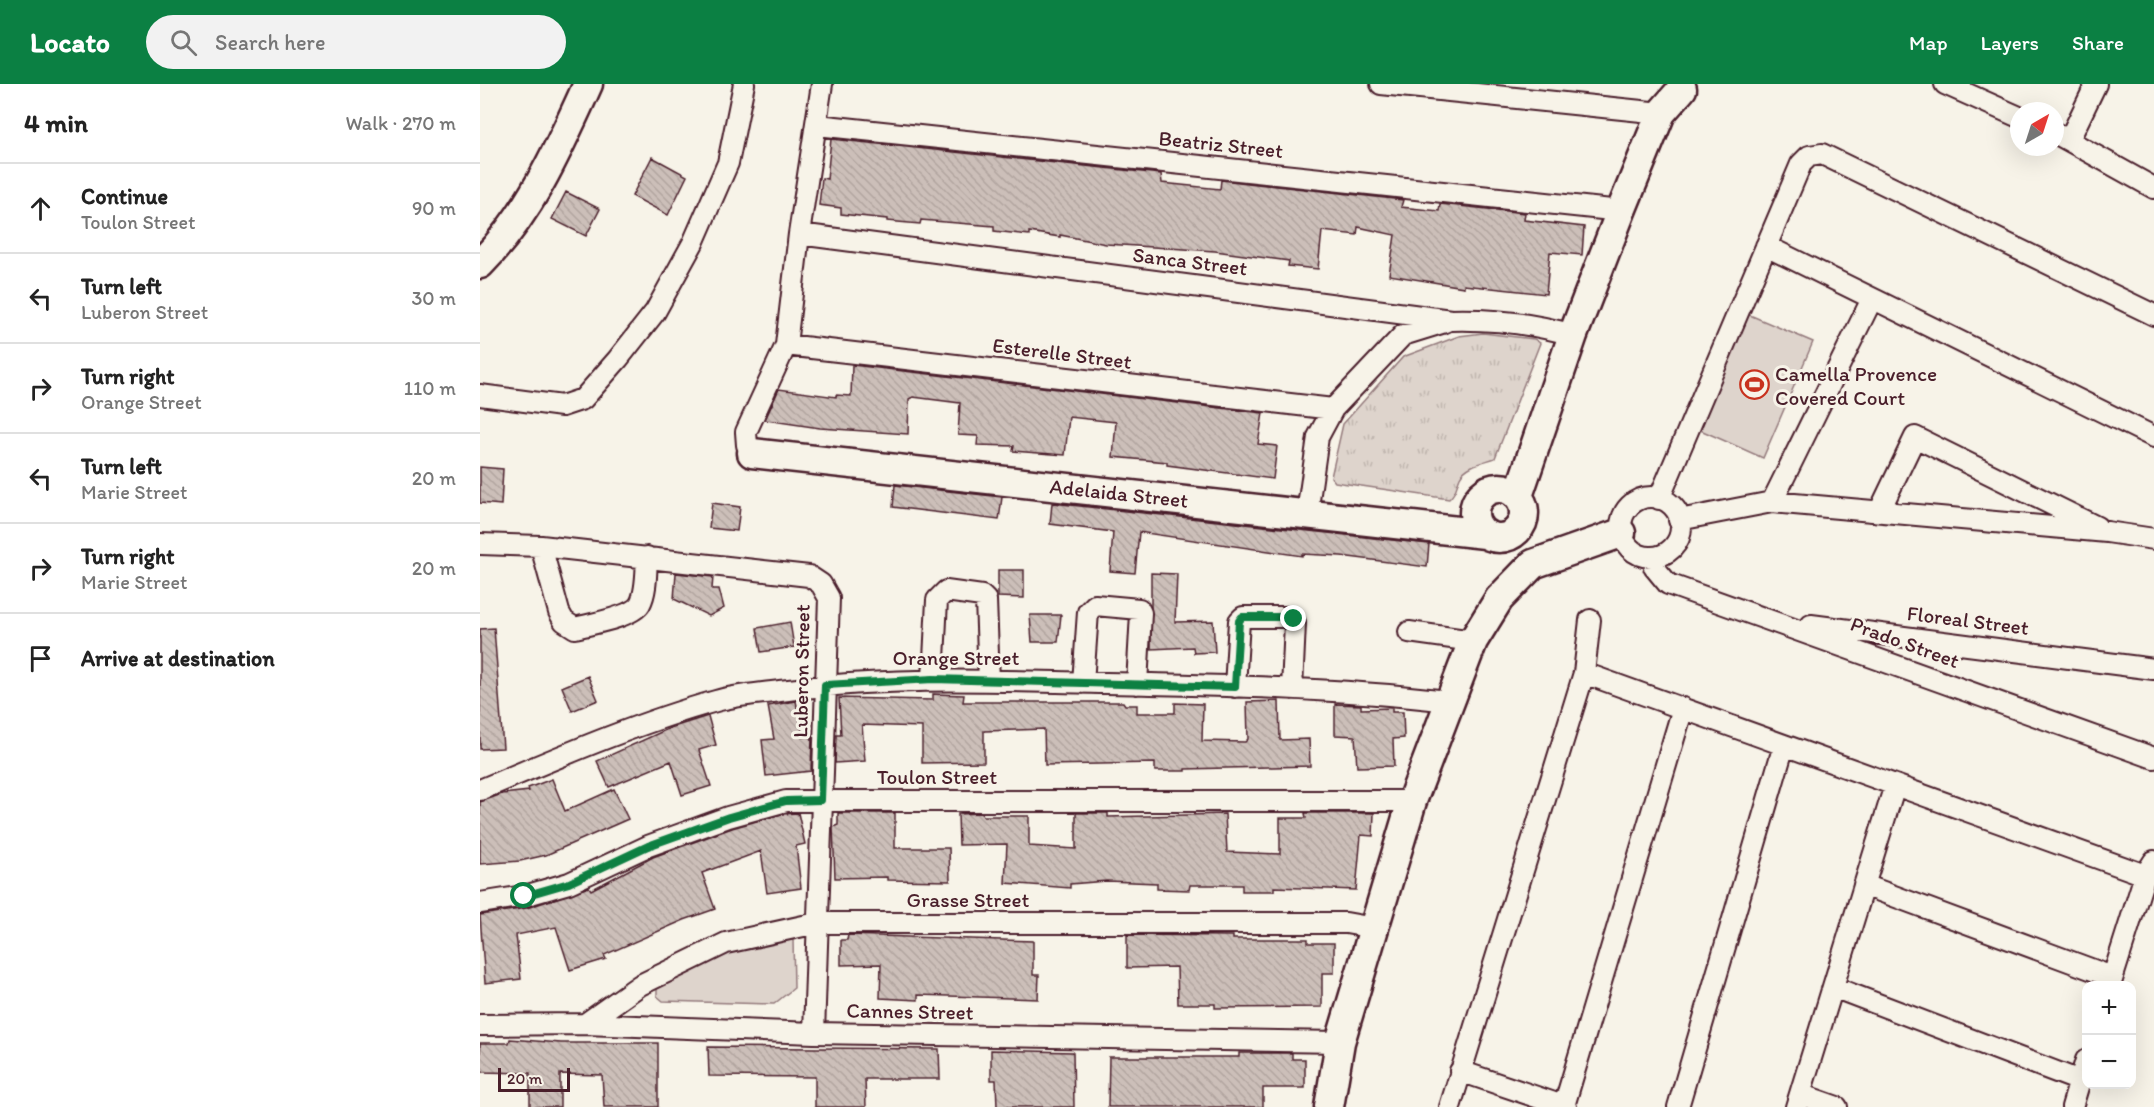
<!DOCTYPE html>
<html lang="en">
<head>
<meta charset="utf-8">
<style>
  :root { --surface:#fff; --page:#f2f2f2; --text:#222; --muted:#767676; --line:#e0e0e0; --accent:#0b8043 }
  body { margin:0; font-family:Itim,sans-serif; background:var(--page); color:var(--text) }
  .controls { position:absolute; right:18px; bottom:18px; display:grid; overflow:hidden; border-radius:12px; box-shadow:0 6px 24px #0002 }
  .controls button { width:54px; height:54px; display:grid; place-items:center; padding:0; border:0; border-bottom:2px solid var(--line); background:var(--surface); color:var(--text); font:30px sans-serif }
  .compass { position:absolute; left:1530px; top:18px; width:54px; height:54px; border-radius:50%; background:var(--surface); box-shadow:0 6px 24px #0002; rotate:39deg }
  .scale { position:absolute; left:18px; bottom:15px; width:72px; box-sizing:border-box; padding-left:6px; border:3px solid #4a1f2b; border-top:0; font-size:16px; line-height:21px; white-space:nowrap; color:#4a1f2b; -webkit-text-stroke:4px #f7f3e8; paint-order:stroke }
  .stop { position:absolute; width:18px; height:18px; margin:-14px; border:4px solid #0b8043; border-radius:50%; background:#fff }
  .stop.end { background:#0b8043; border-color:#fff; box-shadow:0 2px 6px #0008 }
  .list { margin:0; padding:0; list-style:none }
  h2 { display:flex; justify-content:space-between; align-items:center; height:78px; margin:0; padding:0 24px; font-size:26px }
  h2 small { font-size:20px; font-weight:400; color:var(--muted) }
  .list li { display:grid; grid-template-columns:39px 1fr auto; gap:18px; align-items:center; box-sizing:border-box; height:90px; padding:0 24px; border-top:2px solid var(--line) }
  .list b { display:block; font-size:22px; white-space:nowrap }
  .list p { margin:0; font-size:20px; white-space:nowrap; color:var(--muted) }
  .list em { font-size:20px; font-style:normal; color:var(--muted) }
  .icon { flex:none; width:33px; height:33px; fill:none; stroke:currentColor; stroke-width:2; stroke-linecap:round; stroke-linejoin:round }
  .map { position:relative; flex:none; width:1674px; height:1023px; overflow:hidden }
  header { display:flex; align-items:center; gap:36px; box-sizing:border-box; height:84px; padding:0 30px; background:var(--accent); color:#fff }
  header strong { font-size:28px }
  nav { display:flex; gap:33px; margin-inline-start:auto; font-size:21px }
  .search { width:420px; height:54px; background:var(--page); display:flex; align-items:center; gap:15px; box-sizing:border-box; padding:0 21px; border-radius:33px; color:var(--muted); font-size:22px }
  main { display:flex }
  aside { flex:1; background:var(--surface) }
  .map>svg:first-child { display:block }
  .grass { fill:#ded4cc; stroke:#947a7c; stroke-width:1.5 }
  .park { fill:url(#park-tufts); stroke:#947a7c; stroke-width:1.5 }
  .building { fill:url(#building-back-hatch); stroke:#4a1f2b; stroke-width:1.5 }
  .lines { fill:none; stroke-linecap:round; stroke-linejoin:round }
  .street-casing { stroke:#4a1f2b; stroke-width:24 }
  .secondary-casing { stroke:#4a1f2b; stroke-width:33 }
  .street { stroke:#f7f3e8; stroke-width:20 }
  .secondary { stroke:#f7f3e8; stroke-width:28 }
  .route { stroke:#0b8043; stroke-width:8 }
  .labels { text-anchor:middle; dominant-baseline:central; stroke-width:6; stroke-linejoin:round; paint-order:stroke }
  .street-label { font-size:21px; fill:#4a1f2b; stroke:#f7f3e8 }
  .poi-label { font-size:21px; fill:#4a1f2b; stroke:#f7f3e8; text-anchor:start }
</style>
</head>
<body>
<header>
<strong>Locato</strong>
<div class="search"><svg class="icon" aria-label="search" viewBox="0 0 24 24"><circle cx="10" cy="10" r="6"/><path d="M15 15l6 6"/></svg>Search here</div>
<nav><a>Map</a><a>Layers</a><a>Share</a></nav>
</header>
<main>
<aside>
<h2>4 min<small>Walk · 270 m</small></h2>
<ul class="list">
<li><svg class="icon" aria-label="ahead" viewBox="0 0 24 24"><path d="M12 20V5M6 11l6-6 6 6"/></svg><div><b>Continue</b><p>Toulon Street</p></div><em>90 m</em></li>
<li><svg class="icon" aria-label="left" viewBox="0 0 24 24"><path d="M17 20v-9H6M10 6l-5 5 5 5"/></svg><div><b>Turn left</b><p>Luberon Street</p></div><em>30 m</em></li>
<li><svg class="icon" aria-label="right" viewBox="0 0 24 24"><path d="M7 20v-9h11M14 6l5 5-5 5"/></svg><div><b>Turn right</b><p>Orange Street</p></div><em>110 m</em></li>
<li><svg class="icon" aria-label="left" viewBox="0 0 24 24"><path d="M17 20v-9H6M10 6l-5 5 5 5"/></svg><div><b>Turn left</b><p>Marie Street</p></div><em>20 m</em></li>
<li><svg class="icon" aria-label="right" viewBox="0 0 24 24"><path d="M7 20v-9h11M14 6l5 5-5 5"/></svg><div><b>Turn right</b><p>Marie Street</p></div><em>20 m</em></li>
<li><svg class="icon" aria-label="arrive" viewBox="0 0 24 24"><path d="M6 21V4h12l-3 4 3 4H6"/></svg><div><b>Arrive at destination</b></div></li>
</ul>
</aside>
<div class="map">
<svg width="1674" height="1023" viewBox="0 0 1674 1023">
  <defs>
    <pattern id="park-tufts" width="24" height="20" patternUnits="userSpaceOnUse" patternTransform="scale(1.5)"><rect width="24" height="20" fill="#ded4cc"/><path d="M3 7l-1-3M5 7V3M7 7l1-3M15 17l-1-3M17 17v-4M19 17l1-3" fill="none" stroke="#c0b6af"/></pattern>
    <pattern id="building-back-hatch" width="6" height="6" patternUnits="userSpaceOnUse" patternTransform="scale(1.5)"><rect width="6" height="6" fill="#ccbfb9"/><path d="M-1 5l2 2M0 0l6 6M5-1l2 2" fill="none" stroke="#b1a49f"/></pattern>
  </defs>
  <rect width="100%" height="100%" fill="#f7f3e8"/>
  <filter id="ink" filterUnits="userSpaceOnUse"><feTurbulence type="fractalNoise" baseFrequency=".0167" numOctaves="2"/><feDisplacementMap in="SourceGraphic" scale="12" xChannelSelector="R" yChannelSelector="G"/><feConvolveMatrix kernelMatrix="1 2 1 2 8 2 1 2 1" color-interpolation-filters="sRGB"/></filter>
  <g filter="url(#ink)">
    <!-- grass -->
    <path class="grass" d="M1265 229 1333 258 1283 374 1216 344Z
      M304 849 313 855 314 904 294 920 183 917 177 912V900L208 878Z"/>
    <!-- park -->
    <path class="park" d="M1003 249 1054 255 1060 259 1015 374C1004 378 986 381 980 393 976 402 977 408 969 415L855 398 851 393 863 340 923 273 979 252Z"/>
    <!-- building -->
    <path class="building" d="M351 55 681 90 682 99 740 105 741 96 923 116 921 123 959 127 960 120 1045 129 1044 136 1104 143 1102 171 1070 168 1066 210 984 201V203L909 191 915 151 878 143 877 151 842 147 838 185 808 182 809 177 735 167 626 160 580 151V153L549 148V151L514 147V142L441 136 440 140 407 137V135L361 130V124L339 121 342 94 347 95Z
      M172 73 207 92 188 131 152 112Z
      M86 108 120 125 106 152 72 135Z
      M372 281 783 329 778 360 797 362 793 395 687 381V378L633 373 636 338 589 333 585 371 533 367 534 362 497 361 498 352 478 351 480 319 433 313 429 315 428 350 340 344 285 336 299 305 356 313V311L371 312Z
      M0 383 23 385 21 421 0 419Z
      M415 401 522 413 519 436 413 423Z
      M232 419 260 423 257 447 229 444Z
      M572 419 949 460 947 483 861 472 822 470V472L659 448 655 489 630 487 633 448 570 440Z
      M518 486H544V514L518 513Z
      M196 489 233 493 232 505H239L244 524 229 532 194 515Z
      M671 489 697 490 695 538 733 537 735 568 714 569 713 563 671 565Z
      M550 531H581L578 558H552Z
      M310 538 314 563 281 568 277 544Z
      M14 544 23 664 0 665V545Z
      M108 592 118 616 92 627 82 603Z
      M453 610 484 611 483 618H643L645 621H657V629H695V619L723 620 722 657 765 658 768 655 767 618 799 617 800 656 829 655 830 682 705 685V687H675V679L565 681 564 645 504 647V678L442 679V643L382 641 385 677 355 679 356 651H361L359 614 453 616Z
      M316 617 323 653H332L331 687 286 692 282 656 294 655 288 622Z
      M855 620 881 621V625L912 624V628H923L924 654 913 655 914 682 877 683 875 652 855 651Z
      M228 632 236 661 219 666 231 702 202 711 191 677 129 703 117 677 190 644Z
      M72 695 85 727 134 705 148 735 66 771 40 777 0 780V718L22 710 49 707 48 704Z
      M318 729 325 760 316 762 321 804 287 809 281 767 222 789 235 825 204 836 124 871 126 875 90 886 76 843 36 851 41 895 5 899 0 831 47 824 109 803 111 806 173 773 252 744 302 730Z
      M358 729H415V764H469L470 797 407 796V793L355 794 353 743 358 741Z
      M502 729 503 732H549V762L596 765V729H628V733L745 730 747 768 800 770V734H826L825 729H894L893 752 881 751 876 806 794 803V807H762V801H710L709 806 677 805V799L627 797 590 800V804L525 799 527 760 479 761 478 730Z
      M368 851 553 857V891H559L558 915 438 911V916L400 914 401 880 361 881V856H367Z
      M647 851 753 852V855H828V859H854V889H842V923L735 924V920H698L697 883 647 884Z
      M30 955 81 959H178V1023H124L122 991 80 990V1023H50V989L0 988V959H29Z
      M228 963 459 965 460 995H385L386 1023H335V993L229 992Z
      M511 966 593 968 594 1023H517L516 996H511Z
      M759 969H812V975H825V1004H783V1023H628L629 973H759Z"/>
    <g class="lines">
      <defs>
        <path id="street" d="M901 0 1181 29
          M1465 0 1539 33
          M337 41 1141 127
          M1575 49 1674 104
          M1589 56 1616 0
          M319 150 971 236C1014 235 1052 239 1093 251
          M1286 162 1674 353
          M306 261 853 325
          M0 311 82 322 103 315 138 275 175 228 213 159 248 79 264 0
          M272 369 267 361 266 348 306 261 319 150 342 0
          M1141 443a30 30 0 1 1 60 0a30 30 0 1 1-60 0Z
          M1179 415 1321 80 1329 72 1342 70 1674 231
          M1292 418 1392 215
          M1400 426 1435 353 1617 443
          M827 430 838 353 853 325 923 251 965 238
          M1199 436 1292 418 1627 448 1674 455
          M0 460 61 462 329 492 341 500 349 514 334 949
          M61 462 79 528 84 537 95 544C110 540 152 533 160 520 167 507 166 487 167 473
          M1172 473 1174 483 1188 500 1674 674
          M1331 541 1674 585
          M929 548 993 557
          M1104 589 1665 791
          M453 595 457 516 466 507 502 512 506 516 509 597
          M603 599 608 528 615 521 659 525 661 529 657 600
          M755 603 759 537 763 533H810L815 539 812 605
          M0 706C74 675 159 638 236 617 257 611 279 610 300 607 393 594 484 596 577 598 708 601 839 602 968 617
          M1384 801 1632 893
          M0 819 44 812 89 799 168 762 248 733 306 717H932
          M1630 902 1665 791 1674 777
          M1353 903 1600 997
          M105 940 160 901 246 859 337 839H866L894 844
          M0 941 105 940 334 949 860 958
          M980 987 1086 1023
          M1320 1010 1357 1023
          M1084 1022 1203 624
          M970 1023 1104 589 1110 536
          M1198 1023 1304 661
          M1316 1023 1415 701
          M1592 1023 1606 976"/>
        <path id="secondary" d="M0 180C50 130 79 64 108 0
          M272 369 1005 450
          M994 429a25 25 0 1 1 50 0a25 25 0 1 1-50 0Z
          M1038 412 1093 251 1141 127 1181 29 1202 5
          M849 1023 860 958 932 717 993 557 1019 515 1053 480 1141 449"/>
      </defs>
      <!-- street casing -->
      <use href="#street" class="street-casing"/>
      <!-- secondary casing -->
      <use href="#secondary" class="secondary-casing"/>
      <!-- street -->
      <use href="#street" class="street"/>
      <!-- secondary -->
      <use href="#secondary" class="secondary"/>
    </g>
  </g>
  <g class="lines" filter="url(#ink)">
    <!-- route -->
    <path class="route" d="M44 812 89 799 168 762 249 733 306 717 341 716 345 601 453 595 755 603 759 537 762 533H810L814 535"/>
  </g>
  <!-- icons -->
  <defs>
    <symbol id="stadium-ring" viewBox="-11 -11 22 22"><circle r="9.5" fill="#f7f3e8" stroke="#c8321e" stroke-width="1.5"/><path d="M0-5a6.5 5 0 1 0 0 10a6.5 5 0 1 0 0-10ZM-3.5-1.8h7v3.6h-7Z" fill="#c8321e"/></symbol>
  </defs>
  <g fill-rule="evenodd">
    <use href="#stadium-ring" x="1258" y="284" width="33" height="33"/>
  </g>
  <g class="labels">
    <!-- street labels -->
    <g class="street-label">
      <text transform="translate(741 60) rotate(6)">Beatriz Street</text>
      <text transform="translate(710 177) rotate(7)">Sanca Street</text>
      <text transform="translate(582 269) rotate(7)">Esterelle Street</text>
      <text transform="translate(639 409) rotate(6)">Adelaida Street</text>
      <text transform="translate(1488 536) rotate(7)">Floreal Street</text>
      <text transform="translate(1425 558) rotate(20)">Prado Street</text>
      <text x="476" y="573">Orange Street</text>
      <text transform="translate(321 587) rotate(-89)">Luberon Street</text>
      <text x="457" y="692">Toulon Street</text>
      <text x="488" y="815">Grasse Street</text>
      <text transform="translate(430 927) rotate(1)">Cannes Street</text>
    </g>
    <!-- poi labels -->
    <g class="poi-label">
      <text x="1295" y="289">Camella Provence<tspan x="1295" dy="24">Covered Court</tspan></text>
    </g>
  </g>
</svg>
<div class="controls">
<button>+</button>
<button>−</button>
</div>
<svg class="compass" viewBox="-18 -18 36 36"><path d="M0-13l5 13h-10z" fill="#e53935"/><path d="M0 13l5-13h-10z" fill="#767676"/></svg>
<div class="scale">20 m</div>
<div class="stop" style="left:44px;top:812px"></div>
<div class="stop end" style="left:814px;top:535px"></div>
</div>
</main>
</body>
</html>
